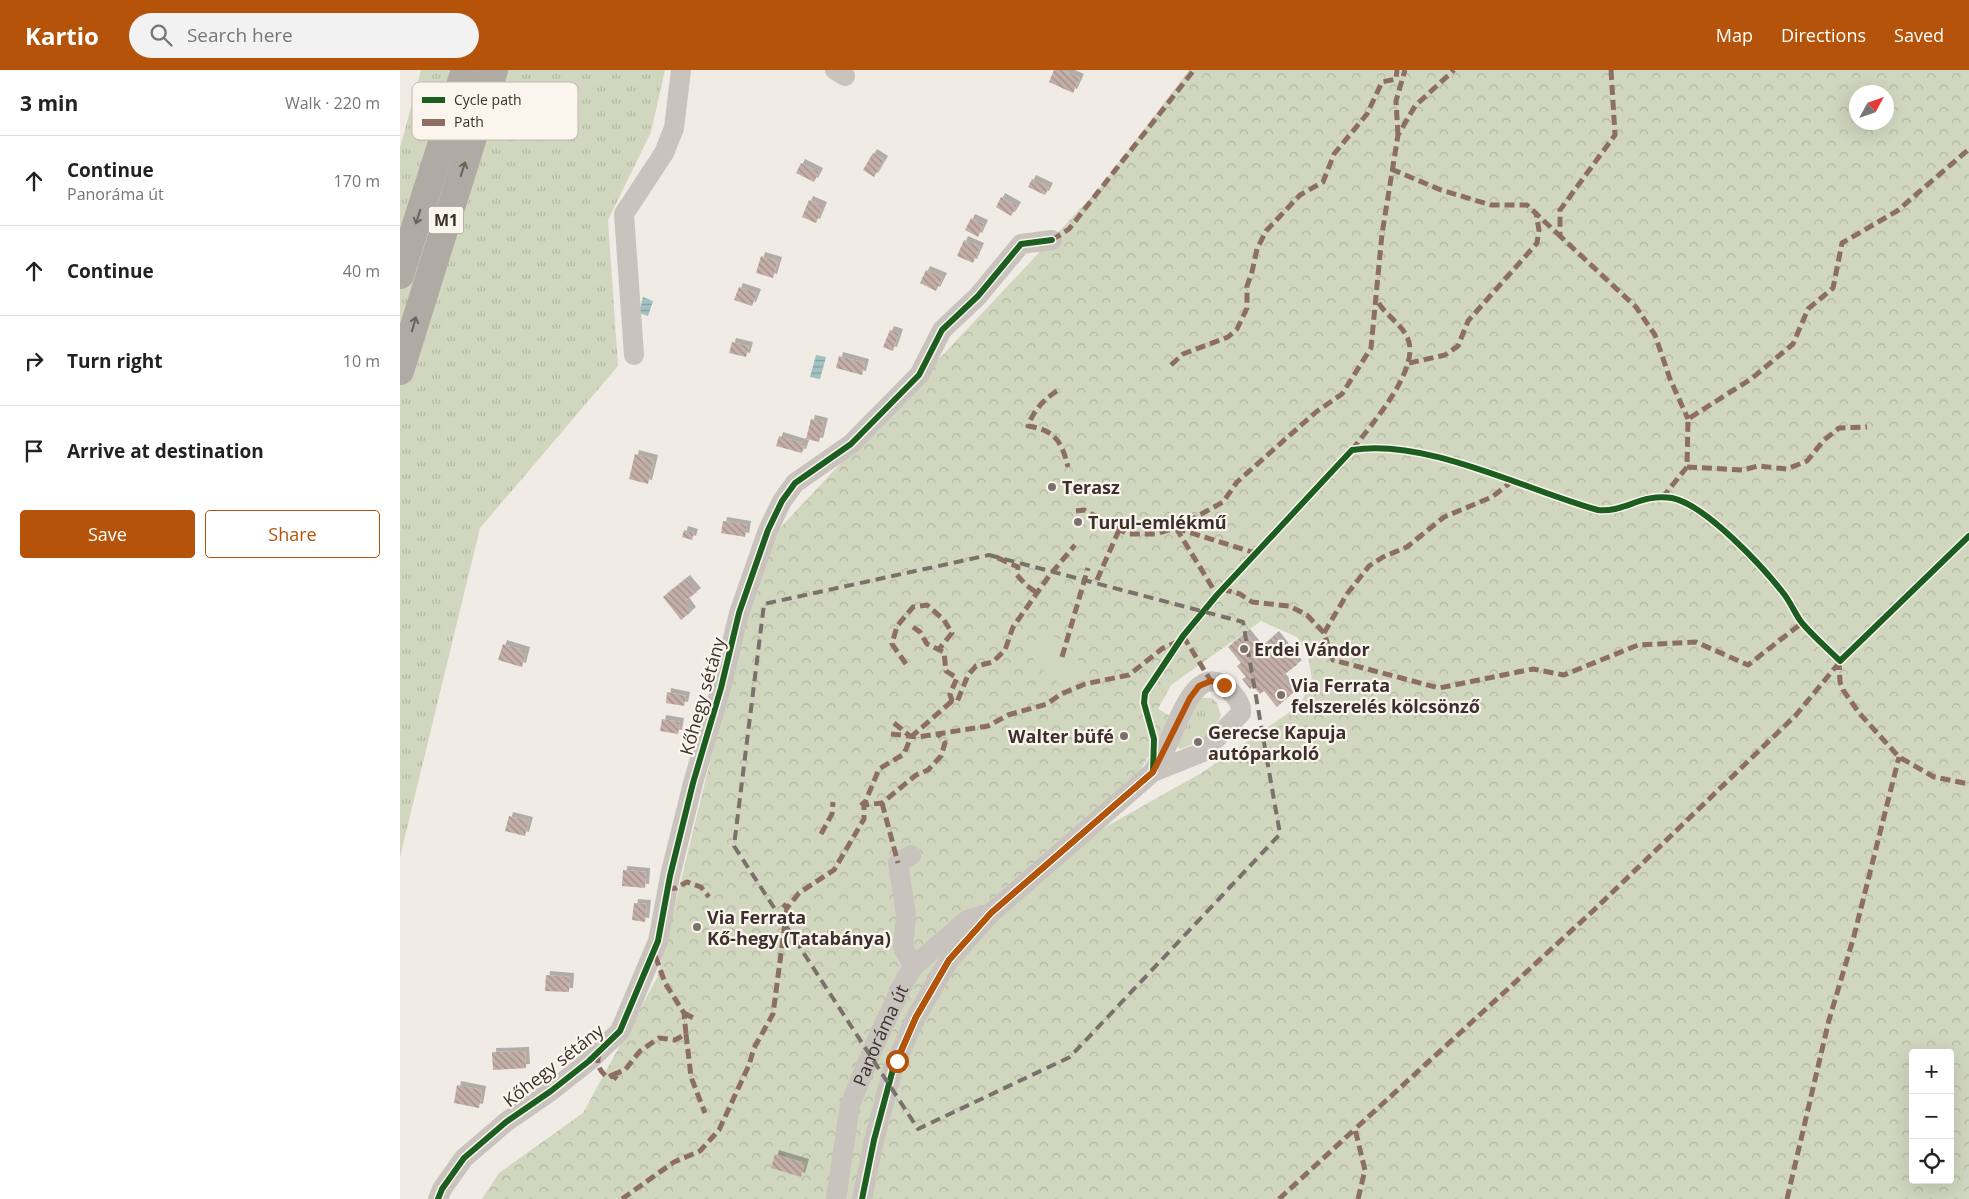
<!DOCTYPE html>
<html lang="en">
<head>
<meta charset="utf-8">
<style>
  :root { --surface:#fff; --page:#f2f2f2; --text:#222; --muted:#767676; --line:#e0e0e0; --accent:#b45309 }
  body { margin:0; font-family:"Open Sans",sans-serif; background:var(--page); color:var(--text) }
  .controls { position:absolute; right:15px; bottom:15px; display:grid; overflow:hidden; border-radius:5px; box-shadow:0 5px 20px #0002 }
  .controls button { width:45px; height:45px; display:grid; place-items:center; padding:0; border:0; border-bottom:1px solid var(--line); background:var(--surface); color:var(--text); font:25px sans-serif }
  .compass { position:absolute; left:1449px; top:15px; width:45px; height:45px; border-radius:50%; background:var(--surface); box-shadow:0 5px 20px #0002; rotate:50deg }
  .stop { position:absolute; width:15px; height:15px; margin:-11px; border:4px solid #b45309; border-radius:50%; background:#fff }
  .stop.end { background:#b45309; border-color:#fff; box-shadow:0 1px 5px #0008 }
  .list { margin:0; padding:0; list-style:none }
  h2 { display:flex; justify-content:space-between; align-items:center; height:65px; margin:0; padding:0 20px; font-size:21px }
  h2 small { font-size:16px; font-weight:400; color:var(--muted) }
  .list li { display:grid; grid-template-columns:32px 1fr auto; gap:15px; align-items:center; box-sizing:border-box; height:90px; padding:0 20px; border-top:1px solid var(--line) }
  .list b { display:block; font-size:19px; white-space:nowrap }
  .list p { margin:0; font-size:16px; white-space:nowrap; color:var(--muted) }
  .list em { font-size:16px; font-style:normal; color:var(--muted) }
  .actions { display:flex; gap:10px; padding:15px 20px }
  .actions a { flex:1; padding:11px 0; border:1px solid var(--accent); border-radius:5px; text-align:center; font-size:18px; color:var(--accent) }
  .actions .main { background:var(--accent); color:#fff }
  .icon { flex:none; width:28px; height:28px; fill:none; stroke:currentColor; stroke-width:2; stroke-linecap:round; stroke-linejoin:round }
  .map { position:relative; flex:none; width:1569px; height:1129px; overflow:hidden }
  header { display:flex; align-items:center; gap:30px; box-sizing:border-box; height:70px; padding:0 25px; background:var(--accent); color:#fff }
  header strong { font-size:24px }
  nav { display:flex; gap:28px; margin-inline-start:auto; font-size:18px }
  .search { width:350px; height:45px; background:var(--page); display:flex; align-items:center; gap:12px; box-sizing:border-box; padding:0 18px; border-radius:28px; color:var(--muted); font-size:19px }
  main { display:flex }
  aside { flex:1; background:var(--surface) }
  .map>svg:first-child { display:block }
  .grass { fill:url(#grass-tufts) }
  .forest { fill:url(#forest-crowns); fill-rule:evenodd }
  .park { fill:#d1d6bf }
  .water { fill:url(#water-rules) }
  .building { fill:url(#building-back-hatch); filter:url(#shadow) }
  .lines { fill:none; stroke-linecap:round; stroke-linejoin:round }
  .minor { stroke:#c9c3be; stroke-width:20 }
  .highway { stroke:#afaaa4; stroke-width:28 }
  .quiet { stroke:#8d6e63; stroke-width:5; stroke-dasharray:10 5; stroke-linecap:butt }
  .cycleway-casing { stroke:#fbf5ee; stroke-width:9 }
  .cycleway { stroke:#1b5e20; stroke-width:6 }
  .oneway { stroke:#69615b }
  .route { stroke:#b45309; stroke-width:6 }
  .marked { fill:none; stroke:#7a716c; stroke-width:4; stroke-dasharray:10 6; stroke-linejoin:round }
  .poi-dot { fill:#7a716c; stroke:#fbf5ee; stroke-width:2 }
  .labels { text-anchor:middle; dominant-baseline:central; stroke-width:4.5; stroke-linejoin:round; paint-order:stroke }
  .shield { fill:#fbf5ee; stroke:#756b66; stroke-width:1 }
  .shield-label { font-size:16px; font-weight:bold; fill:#3b302b }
  .poi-label { font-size:18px; font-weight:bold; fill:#3b302b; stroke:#fbf5ee; text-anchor:start }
  .street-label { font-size:18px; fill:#3b302b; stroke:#fbf5ee }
  .key { fill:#fbf5ee; stroke:#c1bab4; stroke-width:1 }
  .key-label { font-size:14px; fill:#3b302b }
</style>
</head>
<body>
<header>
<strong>Kartio</strong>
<div class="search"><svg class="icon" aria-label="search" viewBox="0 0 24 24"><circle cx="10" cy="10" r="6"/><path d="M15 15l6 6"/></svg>Search here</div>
<nav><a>Map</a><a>Directions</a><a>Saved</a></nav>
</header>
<main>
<aside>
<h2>3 min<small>Walk · 220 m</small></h2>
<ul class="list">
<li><svg class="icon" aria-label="ahead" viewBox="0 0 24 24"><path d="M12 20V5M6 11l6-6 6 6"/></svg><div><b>Continue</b><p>Panoráma út</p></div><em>170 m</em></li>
<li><svg class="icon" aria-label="ahead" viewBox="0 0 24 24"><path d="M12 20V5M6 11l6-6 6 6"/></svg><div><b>Continue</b></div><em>40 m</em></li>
<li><svg class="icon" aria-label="right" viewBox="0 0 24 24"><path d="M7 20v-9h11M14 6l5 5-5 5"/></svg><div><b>Turn right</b></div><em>10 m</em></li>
<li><svg class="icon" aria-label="arrive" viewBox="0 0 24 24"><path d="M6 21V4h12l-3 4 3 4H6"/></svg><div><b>Arrive at destination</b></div></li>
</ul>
<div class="actions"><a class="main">Save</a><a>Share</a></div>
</aside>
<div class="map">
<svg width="1569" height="1129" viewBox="0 0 1569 1129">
  <defs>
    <pattern id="grass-tufts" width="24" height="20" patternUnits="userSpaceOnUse" patternTransform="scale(1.25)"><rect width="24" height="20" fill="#d1d6bf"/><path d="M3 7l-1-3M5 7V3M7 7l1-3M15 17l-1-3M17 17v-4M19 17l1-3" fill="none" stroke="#b4b8a4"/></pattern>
    <pattern id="forest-crowns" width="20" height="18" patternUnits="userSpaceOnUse" patternTransform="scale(1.25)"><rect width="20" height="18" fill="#d1d6bf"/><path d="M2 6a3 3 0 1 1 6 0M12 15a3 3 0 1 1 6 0" fill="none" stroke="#b4b8a4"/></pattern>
    <pattern id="water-rules" width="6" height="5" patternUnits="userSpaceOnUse" patternTransform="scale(1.25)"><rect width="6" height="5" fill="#a1c2c1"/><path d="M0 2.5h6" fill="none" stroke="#849e9d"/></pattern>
    <pattern id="building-back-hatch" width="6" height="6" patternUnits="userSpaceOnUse" patternTransform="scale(1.25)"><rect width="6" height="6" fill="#c3afa7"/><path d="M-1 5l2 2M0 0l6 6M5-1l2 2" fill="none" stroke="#a08f88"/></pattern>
    <filter id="shadow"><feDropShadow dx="4" dy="-4" stdDeviation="0" flood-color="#0004"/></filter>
  </defs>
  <rect width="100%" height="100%" fill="#f0ebe5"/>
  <!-- grass -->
  <path class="grass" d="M21 0H265L251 62 208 150 218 296 80 458 0 787V78Z
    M803 628H812L817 633 821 646C814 661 796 675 780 679L777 677 797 630Z"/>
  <!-- forest -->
  <path class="forest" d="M789 0H1569V1129H82L99 1103 183 1043 257 908 363 476 698 120ZM1456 22H1486V52H1456ZM861 551 897 567 908 584 912 611 900 635 803 702 700 760 738 704 772 647 758 639 771 615ZM1513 983H1550V1110H1513Z"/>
  <!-- park -->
  <path class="park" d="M649 565C673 570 698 609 664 618L635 593 631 582 634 575Z"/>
  <!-- water -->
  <path class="water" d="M243 227 253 231 248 246 239 243Z
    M416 285 426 287 420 309 410 307Z"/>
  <!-- building -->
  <path class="building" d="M654 0H662L680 8 673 23 649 12Z
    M473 83 484 90 474 107 463 100Z
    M401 93 419 102 414 112 396 103Z
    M632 109 649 117 645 125 628 117Z
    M601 127 617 136 611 146 596 137Z
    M409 130 423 136 416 153 402 147Z
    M571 148 584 154 578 167 565 160Z
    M564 170 580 177 573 193 557 186Z
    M361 186 378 191 373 208 356 203Z
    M526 200 543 207 536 221 520 213Z
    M339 217 357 223 352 236 334 230Z
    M490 260 499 263 493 281 483 277Z
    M332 272 349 276 346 287 329 283Z
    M439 286 465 293 462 305 436 298Z
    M411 349 424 352 419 372 406 369Z
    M379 366 405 374 402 383 376 376Z
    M235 384 254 389 248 414 229 409Z
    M323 451 347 455 345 467 321 463Z
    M284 460 294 463 292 470 282 467Z
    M286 509 297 522 285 531 292 541 281 550 263 527Z
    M846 563 859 579 875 565 898 594 881 607 894 622 877 637 864 621 860 624 853 616 850 619 842 609 846 607 837 596 841 593 828 577Z
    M103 574 126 581 122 597 98 590Z
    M267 622 286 626 284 636 266 633Z
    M262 649 280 652 278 664 260 661Z
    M109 746 129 751 125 766 105 761Z
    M223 800 246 802 245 818 222 816Z
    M234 833 247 834 245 852 232 850Z
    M146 905 170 907 169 922 145 921Z
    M125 981 126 998 93 1000 92 982Z
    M57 1015 82 1020 79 1038 54 1033Z
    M375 1084 405 1093 401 1107 371 1098Z"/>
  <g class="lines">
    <!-- minor -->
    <g class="minor">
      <path d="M435 0 445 6"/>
      <path d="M234 285 224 144 264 83 274 58 281 0"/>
      <path d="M511 785 498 793 506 845 503 878 514 896"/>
      <path d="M38 1129 42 1119 64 1088 106 1052 151 1021 189 991 220 961 258 871 270 806 293 713 321 618 339 543 368 460 382 431 395 413 451 374 519 305 542 260 578 226 621 174 652 170"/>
      <path id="s1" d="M436 1129 450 1035 475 974 506 908 514 896 567 850 584 845"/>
      <path d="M462 1129 474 1070 493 999 516 947 549 890 591 843 753 702 803 682 841 643C842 635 837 628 832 623 799 586 780 647 769 671 765 681 758 691 753 702"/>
    </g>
    <!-- highway -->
    <path class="highway" d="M0 205 65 0
      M0 301 94 0"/>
    <!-- quiet -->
    <path class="quiet" d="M1211 0 1215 65 1160 140V166L1236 237 1255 265 1270 309 1288 349
      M998 65 996 31 1005 0
      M991 99 1041 120 1091 135H1127L1160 166
      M652 170 669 159 794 0
      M1009 293 1045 285 1058 276 1068 251 1137 173 1139 160 1136 144
      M771 295 783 284 828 267 837 259 847 238V216L852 202 857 179 866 161 900 125 923 112 934 84 967 44 982 12 996 9 997 0
      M657 321C643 330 634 340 628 356 655 360 662 372 668 397
      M952 380C970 356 1023 297 1007 267 1000 252 983 244 976 228
      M1287 397 1343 400 1358 396 1387 399 1407 391 1424 370 1439 358 1467 357
      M1262 428 1287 397 1288 349 1351 309 1393 274 1408 239 1433 218 1442 173 1497 141 1569 79
      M676 441 684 440 728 464H755L776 458 823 432 837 412 916 342 942 324 971 278 982 164 998 65 1015 36 1054 0
      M776 458 855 483
      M776 458 817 525
      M598 488 618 497 617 505 626 515 637 523
      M697 510 719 460
      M822 519 840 524 852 532 889 536 907 545 924 563 933 590 1039 618 1133 599 1164 605 1238 575 1296 572 1348 595 1402 553
      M513 557 520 562 527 574 544 582 546 601 557 608 550 624 552 631 557 632 568 605 576 596 593 592 605 580 613 557 649 506 675 475
      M924 563 947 524 969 496 983 487 1007 477 1044 447 1092 427 1111 412 1116 414
      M783 566 811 611
      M662 587 688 498
      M1439 590 1440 612 1443 620 1460 644 1499 687 1534 707 1569 714
      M506 594 492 574 497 556 513 537 527 535 544 550 552 563 539 579
      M494 653 511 667
      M491 664 518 667 588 656 608 645 647 634 661 624 685 614 729 605 763 578 777 572
      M461 732 464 735 479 699 504 684 511 667 552 631
      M482 733 498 793
      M421 764 432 744 433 732
      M267 819 276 818 287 812 301 817 309 827
      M383 834 387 838 399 823 434 800 464 749V735L482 733 516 705 528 700 541 686 545 673 538 664
      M284 943 295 949
      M286 964 291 1007 305 1043
      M199 983C196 995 199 1000 208 1008L212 1005 221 1012
      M212 1005 225 1000 240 981 259 968 275 970 286 964 284 943 265 913 254 882
      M222 1129 274 1092 300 1081 319 1060 349 995 354 978 373 944 387 838
      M879 1129 955 1059
      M958 1129 965 1100 955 1059 1194 840 1396 645 1443 588
      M1387 1129 1429 950 1454 866 1499 687"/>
    <defs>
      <path id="cycleway" d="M38 1129 42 1119 64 1088 106 1052 151 1021 189 991 220 961 258 871 270 806 293 713 321 618 339 543 368 460 382 431 395 413 451 374 519 305 542 260 578 226 621 174 652 170
        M462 1129 474 1070 493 999 516 947 549 890 591 843 753 702 754 669 744 633 745 623 783 566 817 525 952 380C1027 368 1125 420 1198 440 1224 443 1241 423 1272 428 1306 435 1363 497 1384 524 1391 533 1395 544 1402 553 1414 567 1428 579 1440 591L1569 466"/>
    </defs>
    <!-- cycleway casing -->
    <use href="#cycleway" class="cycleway-casing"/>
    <!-- cycleway -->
    <use href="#cycleway" class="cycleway"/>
  </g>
  <!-- one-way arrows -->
  <defs><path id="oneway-shaft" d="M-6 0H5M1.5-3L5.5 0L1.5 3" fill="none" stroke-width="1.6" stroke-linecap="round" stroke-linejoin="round" transform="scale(1.25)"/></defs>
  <g class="oneway">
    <use href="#oneway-shaft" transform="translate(63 99) rotate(-72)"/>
    <use href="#oneway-shaft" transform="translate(18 147) rotate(108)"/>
    <use href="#oneway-shaft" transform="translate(14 254) rotate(-74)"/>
  </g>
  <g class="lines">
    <!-- route -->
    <path class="route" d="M497 991 516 947 549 890 591 843 753 702 790 628 799 616 811 611 824 615"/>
  </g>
  <!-- marked area -->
  <path class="marked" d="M589 485 843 552 880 764 670 987 518 1059 334 776 364 534Z"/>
  <!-- markers -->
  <g class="poi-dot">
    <circle cx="652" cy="417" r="5"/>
    <circle cx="678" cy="452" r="5"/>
    <circle cx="844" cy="579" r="5"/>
    <circle cx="881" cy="625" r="5"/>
    <circle cx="724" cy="666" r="5"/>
    <circle cx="798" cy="672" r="5"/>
    <circle cx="297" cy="857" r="5"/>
  </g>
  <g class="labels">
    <!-- shield labels -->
    <rect class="shield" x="28.5" y="136.5" width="35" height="27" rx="4"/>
    <g class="shield-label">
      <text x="46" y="150">M1</text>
    </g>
    <!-- poi labels -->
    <g class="poi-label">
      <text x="662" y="417">Terasz</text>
      <text x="688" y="452">Turul-emlékmű</text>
      <text x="854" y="579">Erdei Vándor</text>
      <text x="891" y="615">Via Ferrata<tspan x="891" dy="21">felszerelés kölcsönző</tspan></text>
      <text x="808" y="662">Gerecse Kapuja<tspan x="808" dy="21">autóparkoló</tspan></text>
      <text x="714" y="666" text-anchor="end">Walter büfé</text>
      <text x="307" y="847">Via Ferrata<tspan x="307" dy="21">Kő-hegy (Tatabánya)</tspan></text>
    </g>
    <!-- street labels -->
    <g class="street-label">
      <text transform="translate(302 626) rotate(-74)">Kőhegy sétány</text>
      <text stroke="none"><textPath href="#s1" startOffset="171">Panoráma út</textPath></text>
      <text transform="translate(153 995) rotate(-38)">Kőhegy sétány</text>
    </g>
  </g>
  <!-- legend -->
  <rect x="12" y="12" width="166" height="58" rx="8" class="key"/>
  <rect x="22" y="27" width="23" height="6" fill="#1b5e20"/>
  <rect x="22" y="49" width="23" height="7" fill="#8d6e63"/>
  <g class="key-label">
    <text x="54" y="35">Cycle path</text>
    <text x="54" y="57">Path</text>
  </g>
</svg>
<div class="controls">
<button>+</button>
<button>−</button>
<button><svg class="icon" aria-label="locate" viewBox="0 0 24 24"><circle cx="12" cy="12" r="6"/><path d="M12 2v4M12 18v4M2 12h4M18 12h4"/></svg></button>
</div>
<svg class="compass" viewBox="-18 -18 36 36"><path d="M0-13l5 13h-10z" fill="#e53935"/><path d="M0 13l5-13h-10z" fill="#767676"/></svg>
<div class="stop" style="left:497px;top:991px"></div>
<div class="stop end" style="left:824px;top:615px"></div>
</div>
</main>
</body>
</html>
